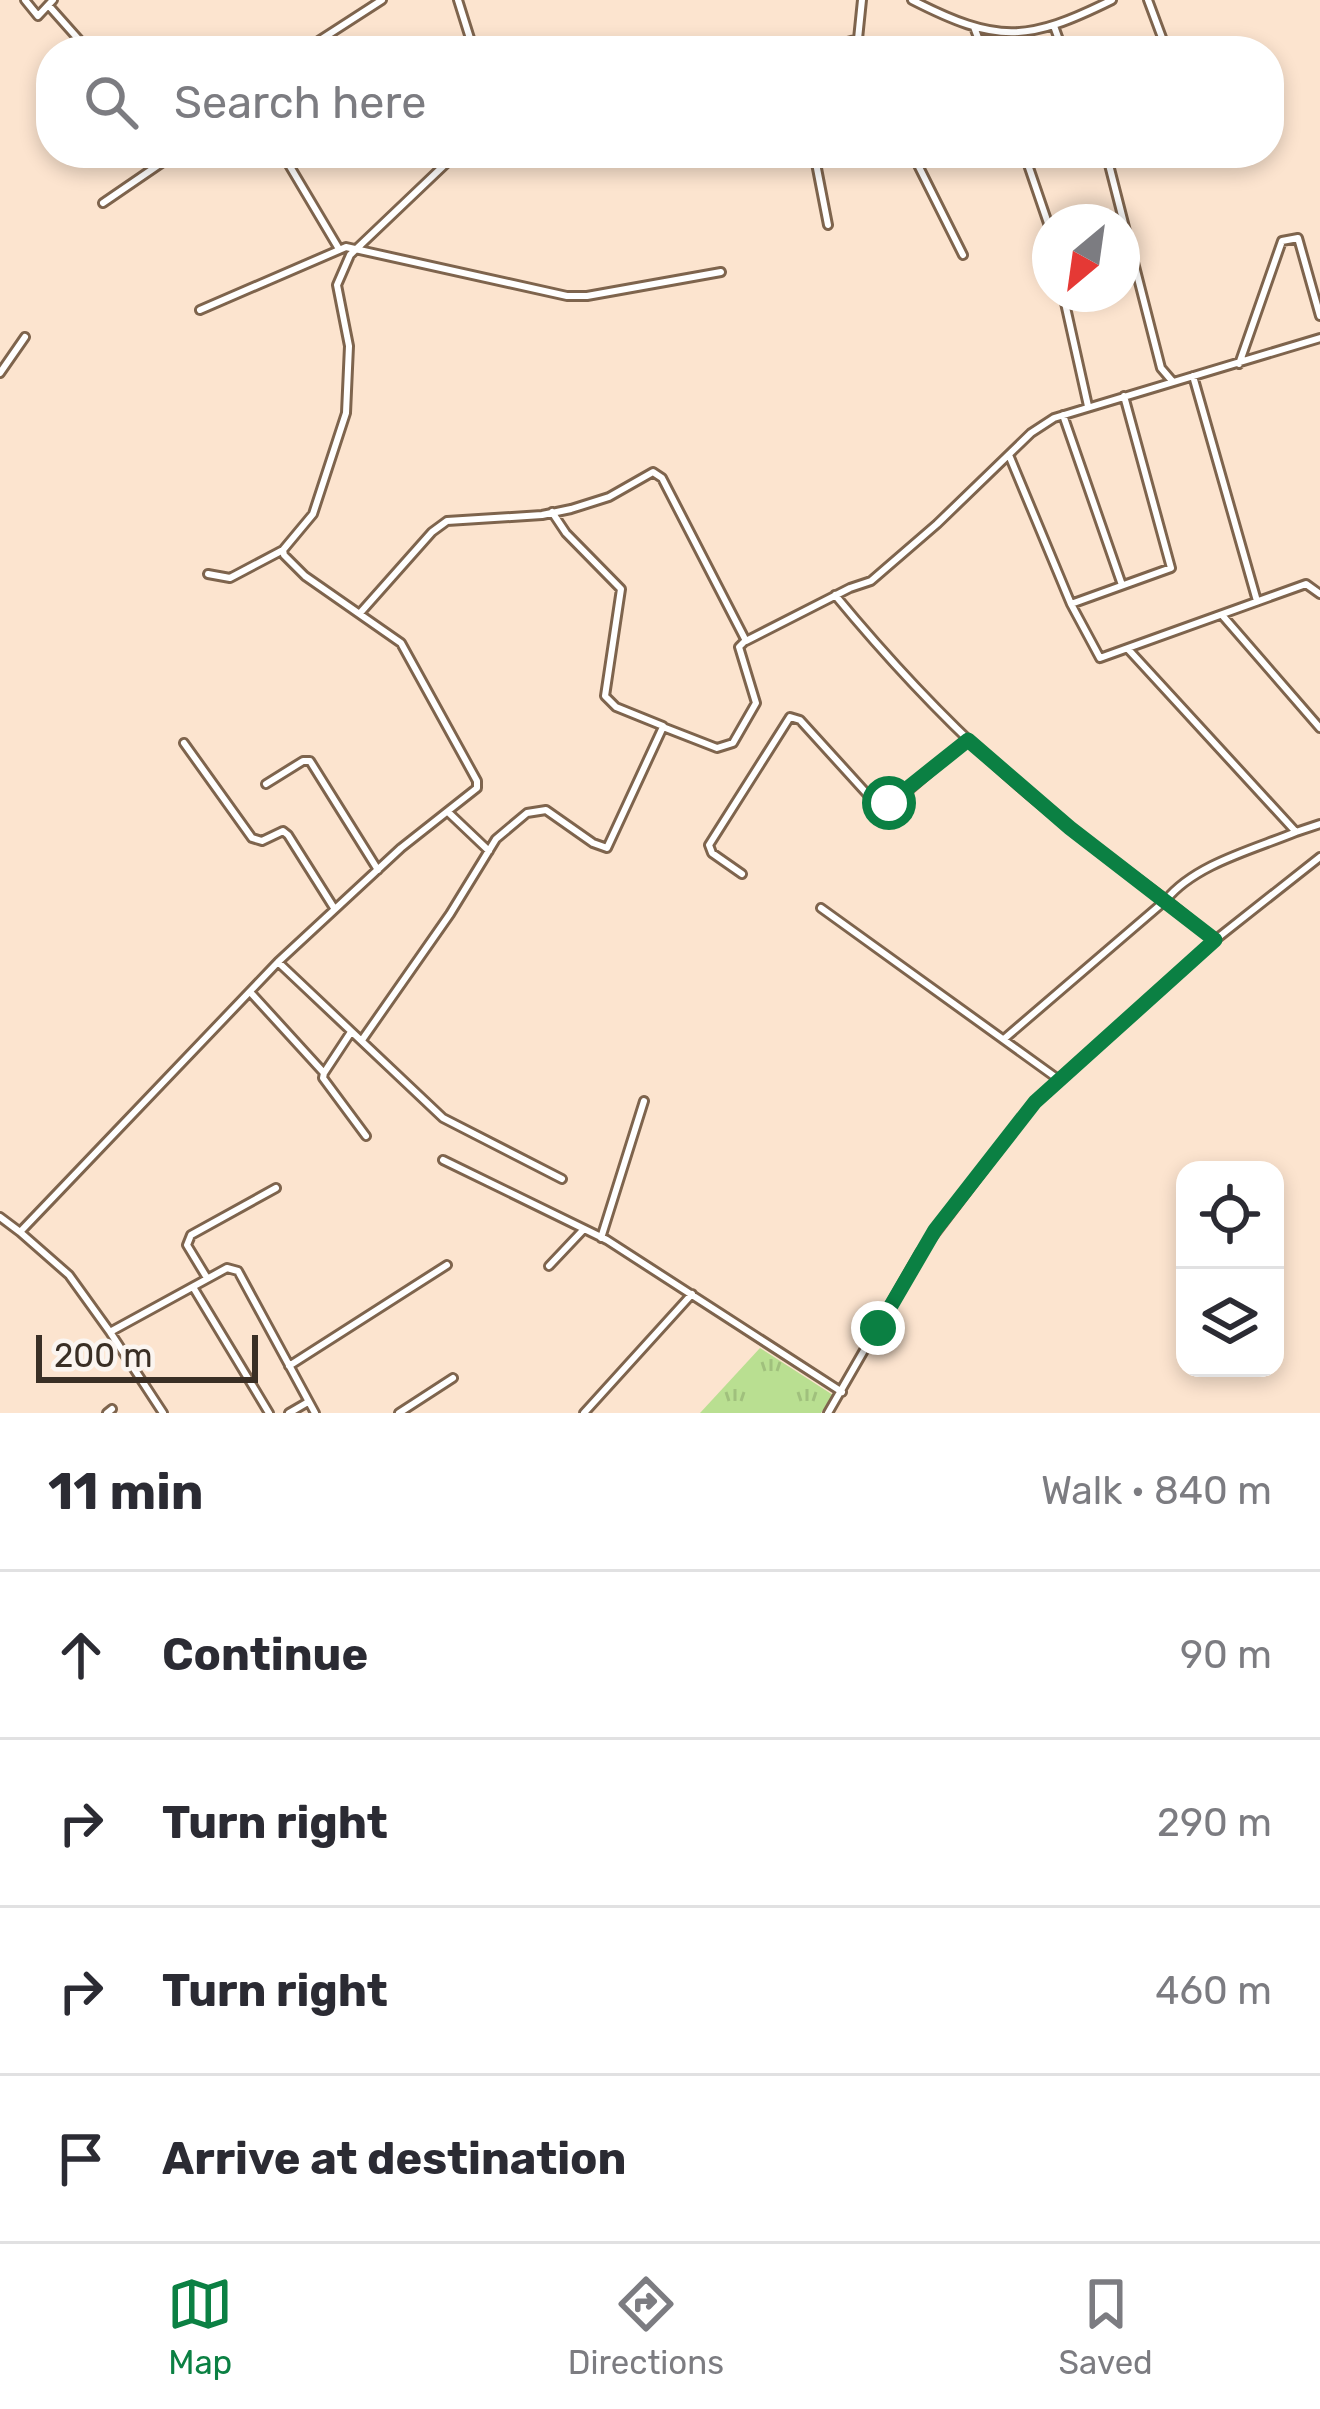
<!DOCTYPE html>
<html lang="en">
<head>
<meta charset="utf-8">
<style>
  :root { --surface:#fff; --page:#f2f2f3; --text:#2b2b33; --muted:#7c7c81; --line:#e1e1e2; --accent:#0b8043 }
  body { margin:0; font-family:Rubik,sans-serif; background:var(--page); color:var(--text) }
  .controls { position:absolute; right:36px; bottom:36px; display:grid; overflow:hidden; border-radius:24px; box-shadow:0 6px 18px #0003 }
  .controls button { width:108px; height:108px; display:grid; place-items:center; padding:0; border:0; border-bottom:3px solid var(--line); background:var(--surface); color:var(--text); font:60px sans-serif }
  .compass { position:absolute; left:1032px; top:204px; width:108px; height:108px; border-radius:50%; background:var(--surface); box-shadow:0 6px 18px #0003; rotate:209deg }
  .scale { position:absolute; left:36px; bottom:30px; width:222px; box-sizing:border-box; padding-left:12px; border:6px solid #3a2f25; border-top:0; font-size:33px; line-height:42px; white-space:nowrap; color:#3a2f25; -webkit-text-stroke:9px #fbf5f0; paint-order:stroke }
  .stop { position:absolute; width:36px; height:36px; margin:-27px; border:9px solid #0b8043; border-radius:50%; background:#fff }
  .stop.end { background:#0b8043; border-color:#fff; box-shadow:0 3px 12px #0008 }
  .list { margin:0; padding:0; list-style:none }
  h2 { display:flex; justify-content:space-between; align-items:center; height:156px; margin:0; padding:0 48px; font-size:51px }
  h2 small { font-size:39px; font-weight:400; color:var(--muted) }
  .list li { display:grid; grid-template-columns:78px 1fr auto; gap:36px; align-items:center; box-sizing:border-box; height:168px; padding:0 48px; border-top:3px solid var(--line) }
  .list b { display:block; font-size:45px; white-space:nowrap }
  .list em { font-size:39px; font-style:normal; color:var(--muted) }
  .icon { flex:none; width:66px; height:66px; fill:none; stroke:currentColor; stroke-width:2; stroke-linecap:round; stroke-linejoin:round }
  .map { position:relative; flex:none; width:1320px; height:1413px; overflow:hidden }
  .search { position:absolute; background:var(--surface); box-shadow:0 6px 18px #0003; left:36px; right:36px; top:36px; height:132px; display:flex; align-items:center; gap:30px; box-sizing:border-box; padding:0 42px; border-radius:48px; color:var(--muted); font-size:45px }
  .sheet { height:828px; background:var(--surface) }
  nav { display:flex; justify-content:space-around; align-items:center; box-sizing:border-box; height:168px; border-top:3px solid var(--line); background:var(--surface); font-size:33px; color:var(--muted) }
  nav a { display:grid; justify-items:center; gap:6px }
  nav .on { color:var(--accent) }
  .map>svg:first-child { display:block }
  .grass { fill:url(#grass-tufts) }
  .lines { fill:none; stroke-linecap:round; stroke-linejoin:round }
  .minor-casing { stroke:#7e644d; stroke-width:12 }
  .minor { stroke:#fff; stroke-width:6 }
  .route { stroke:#0b8043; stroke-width:15 }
</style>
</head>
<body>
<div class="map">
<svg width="1320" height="1413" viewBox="0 0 1320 1413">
  <defs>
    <pattern id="grass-tufts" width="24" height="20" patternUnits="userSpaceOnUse" patternTransform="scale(3)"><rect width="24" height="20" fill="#b9df91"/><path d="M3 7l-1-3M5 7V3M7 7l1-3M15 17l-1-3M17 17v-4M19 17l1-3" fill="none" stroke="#a0c07d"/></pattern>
  </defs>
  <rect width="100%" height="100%" fill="#fce4cf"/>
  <!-- grass -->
  <path class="grass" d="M760 1348 833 1395 821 1413H700Z"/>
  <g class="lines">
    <defs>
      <path id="minor" d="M25 0 38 16 53 0
        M458 0 474 51
        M912 0C998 44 1027 42 1112 0
        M1148 0 1167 51
        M49 6 89 51
        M1054 26 1063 51
        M974 27 983 51
        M858 39 863 51
        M303 51 382 0
        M815 51 858 39 862 0
        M282 153 339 249
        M814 153 828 225
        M912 153 963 255
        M1024 153 1050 229
        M1106 153 1161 368 1173 382
        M103 203 176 153
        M1063 294 1088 406
        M200 310 346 247 567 296H587L721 272
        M1239 364 1282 241 1298 238 1320 316
        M0 373 25 337
        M1193 376 1257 601
        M1063 415 1122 585
        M1009 455 1071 604 1100 658 1306 584 1320 594
        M552 512 566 533 621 589 605 696 616 707 663 726
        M208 574 230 578 283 550
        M835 595C892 664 953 729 1020 787 1067 828 1117 863 1166 900L1004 1039
        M1071 604 1171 568 1124 396
        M361 612 432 532 447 521 542 515 571 509 609 497 653 472 662 478 746 641 850 588 871 581 937 524 1031 433 1054 418 1320 338
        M1222 615 1320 728
        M184 743 252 838 262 841 283 831 288 835 334 908
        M266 784 303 761H310L378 870
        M448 812 489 851
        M1296 832 1320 824
        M742 874 712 853 709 845 790 717 800 720 869 796 883 804 896 801 968 739
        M821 908 1058 1079
        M1215 940 1320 857
        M278 962 443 1118 562 1179
        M251 993 324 1073 351 1032
        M362 1040 450 914 496 839 527 813 546 810 593 843 607 848 663 727 717 748 733 743 756 703 739 647 744 642
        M324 1073 323 1078 366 1136
        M443 1160 607 1240 842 1392
        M0 1217 20 1232 278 962 401 848 477 788V781L401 643 305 576 284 555 283 550 313 514 346 413 349 346 337 285 350 255 457 153
        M20 1232 69 1275 110 1332 227 1268 238 1271 315 1413
        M601 1238 644 1101
        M549 1266 584 1229
        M207 1278 187 1245 191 1235 276 1188
        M193 1287 269 1413
        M110 1332 163 1413
        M289 1366 447 1265
        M107 1413 112 1409
        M289 1413 308 1402
        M399 1413 453 1378
        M584 1413 692 1294
        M828 1413 920 1253 1035 1102 1215 940 1166 900C1195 864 1255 849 1296 832L1128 649"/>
    </defs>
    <!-- minor casing -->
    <use href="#minor" class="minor-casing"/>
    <!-- minor -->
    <use href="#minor" class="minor"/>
  </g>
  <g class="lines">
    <!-- route -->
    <path class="route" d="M878 1328 935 1230 1035 1102 1215 940 1070 828 968 740 889 803"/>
  </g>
</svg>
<div class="controls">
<button><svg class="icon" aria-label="locate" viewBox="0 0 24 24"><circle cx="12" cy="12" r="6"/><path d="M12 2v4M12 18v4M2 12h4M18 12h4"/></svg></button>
<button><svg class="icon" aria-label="layers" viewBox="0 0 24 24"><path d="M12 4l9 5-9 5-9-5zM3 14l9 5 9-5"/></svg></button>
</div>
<svg class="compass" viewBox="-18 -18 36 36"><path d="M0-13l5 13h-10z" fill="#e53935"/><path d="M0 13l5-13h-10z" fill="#7c7c81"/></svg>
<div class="scale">200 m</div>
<div class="stop" style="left:889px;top:803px"></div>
<div class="stop end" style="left:878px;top:1328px"></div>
<div class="search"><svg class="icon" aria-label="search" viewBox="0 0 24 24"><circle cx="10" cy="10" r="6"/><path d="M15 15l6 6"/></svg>Search here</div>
</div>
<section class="sheet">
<h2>11 min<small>Walk · 840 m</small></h2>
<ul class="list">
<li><svg class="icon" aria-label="ahead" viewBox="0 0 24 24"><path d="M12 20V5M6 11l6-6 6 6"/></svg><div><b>Continue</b></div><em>90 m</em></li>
<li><svg class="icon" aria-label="right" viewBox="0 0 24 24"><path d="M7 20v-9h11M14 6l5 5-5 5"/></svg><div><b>Turn right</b></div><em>290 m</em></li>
<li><svg class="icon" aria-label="right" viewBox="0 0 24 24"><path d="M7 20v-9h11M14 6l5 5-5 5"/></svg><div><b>Turn right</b></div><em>460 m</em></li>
<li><svg class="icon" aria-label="arrive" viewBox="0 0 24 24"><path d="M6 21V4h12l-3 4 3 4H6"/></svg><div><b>Arrive at destination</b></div></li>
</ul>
</section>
<nav>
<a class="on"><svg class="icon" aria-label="map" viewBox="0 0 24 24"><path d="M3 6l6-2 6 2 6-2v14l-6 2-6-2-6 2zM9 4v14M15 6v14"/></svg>Map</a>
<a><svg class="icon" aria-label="directions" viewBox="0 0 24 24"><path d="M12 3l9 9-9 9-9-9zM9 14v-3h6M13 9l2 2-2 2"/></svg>Directions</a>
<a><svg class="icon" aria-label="saved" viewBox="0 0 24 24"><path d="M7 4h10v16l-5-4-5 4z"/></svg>Saved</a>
</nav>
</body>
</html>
